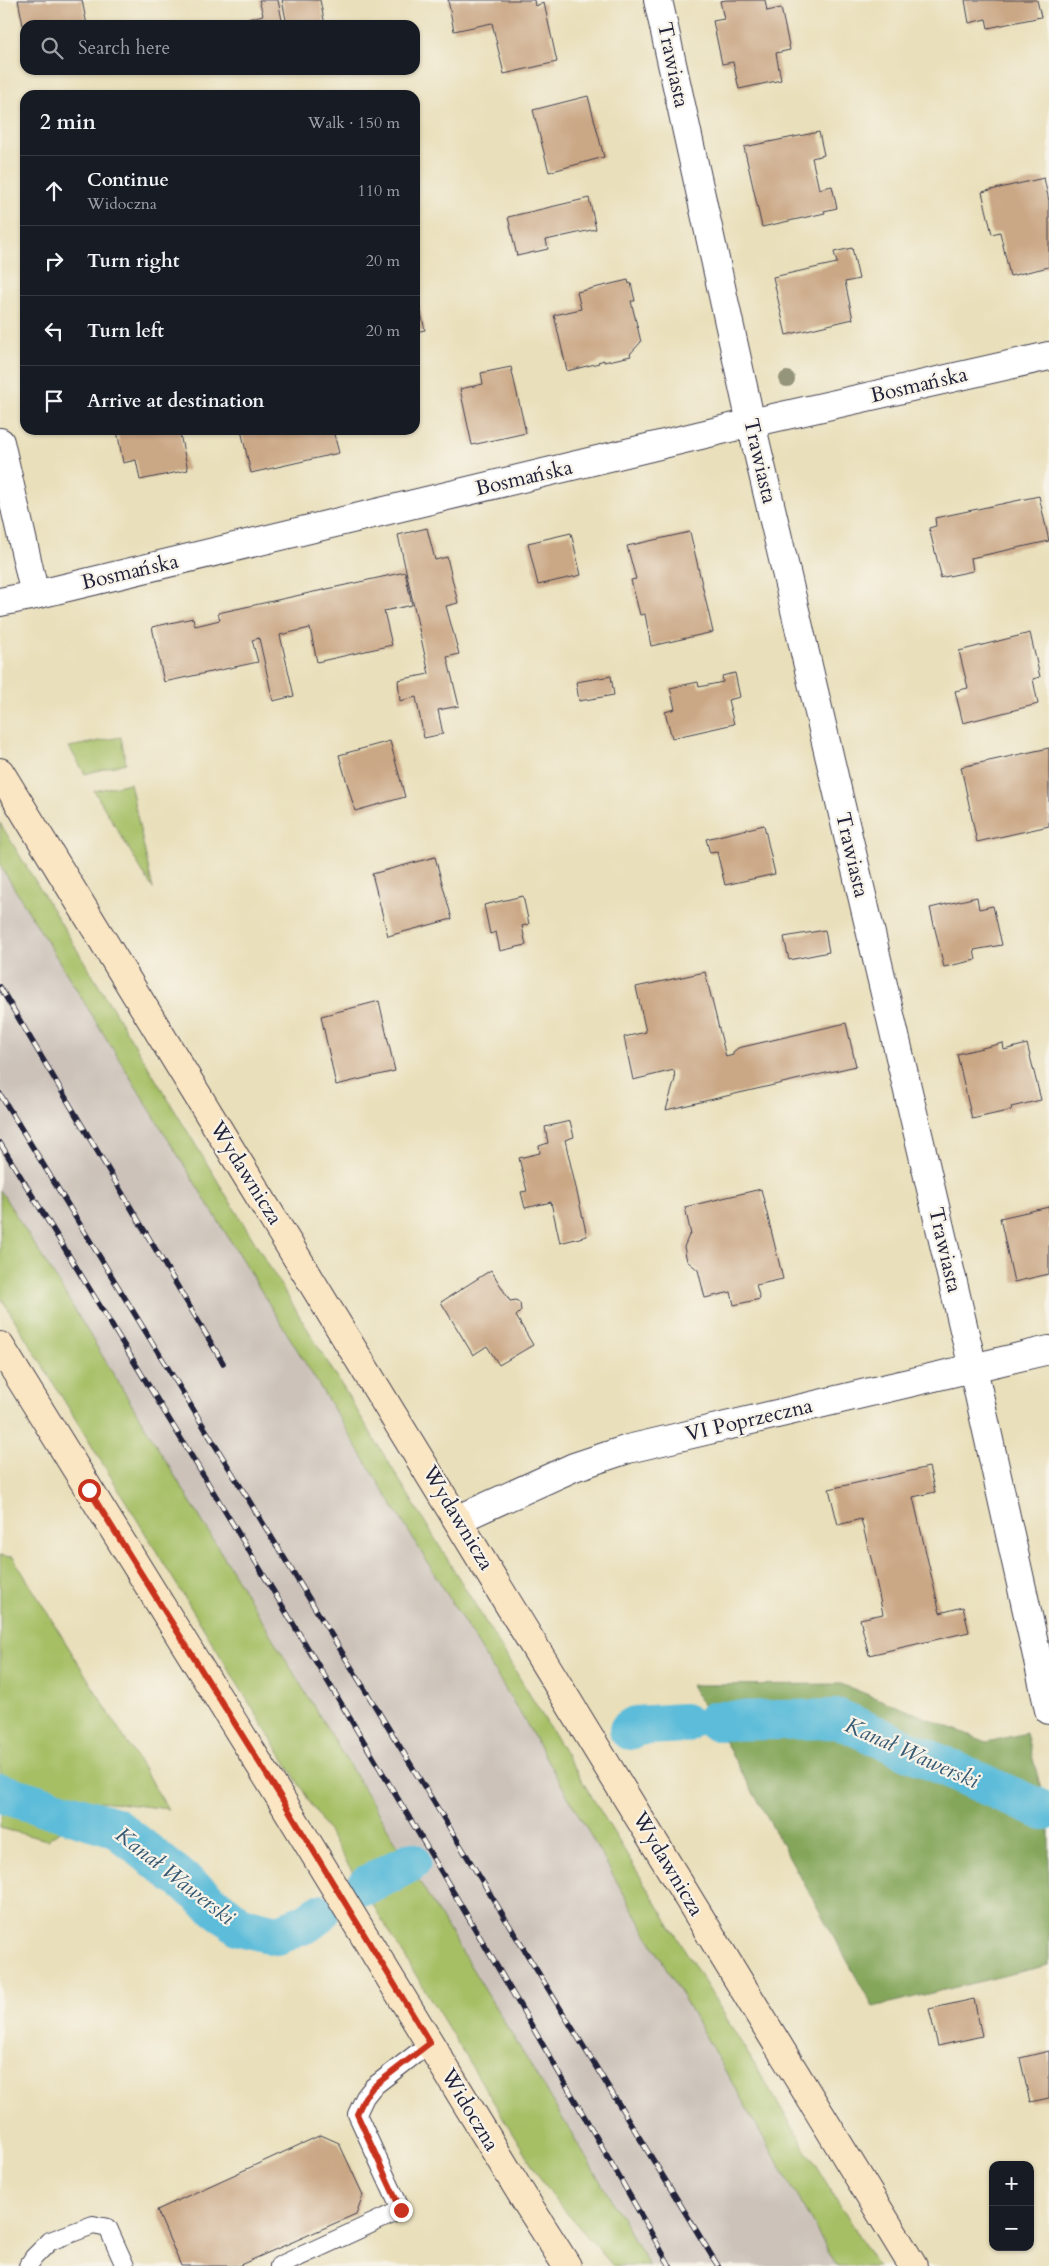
<!DOCTYPE html>
<html lang="en">
<head>
<meta charset="utf-8">
<style>
  :root { --surface:#171b24; --page:#242831; --text:#f1f3f6; --muted:#9ea1a6; --line:#363941 }
  body { margin:0; font-family:Cardo,serif; background:var(--page); color:var(--text) }
  .controls { position:absolute; right:15px; bottom:15px; display:grid; overflow:hidden; border-radius:10px; box-shadow:0 1px 4px #0004 }
  .controls button { width:45px; height:45px; display:grid; place-items:center; padding:0; border:0; border-bottom:1px solid var(--line); background:var(--surface); color:var(--text); font:25px sans-serif }
  .stop { position:absolute; width:15px; height:15px; margin:-11px; border:4px solid #c8321e; border-radius:50%; background:#fff }
  .stop.end { background:#c8321e; border-color:#fff; box-shadow:0 1px 5px #0008 }
  .list { margin:0; padding:0; list-style:none }
  h2 { display:flex; justify-content:space-between; align-items:center; height:65px; margin:0; padding:0 20px; font-size:21px }
  h2 small { font-size:16px; font-weight:400; color:var(--muted) }
  .list li { display:grid; grid-template-columns:32px 1fr auto; gap:15px; align-items:center; box-sizing:border-box; height:70px; padding:0 20px; border-top:1px solid var(--line) }
  .list b { display:block; font-size:19px; white-space:nowrap }
  .list p { margin:0; font-size:16px; white-space:nowrap; color:var(--muted) }
  .list em { font-size:16px; font-style:normal; color:var(--muted) }
  .icon { flex:none; width:28px; height:28px; fill:none; stroke:currentColor; stroke-width:2; stroke-linecap:round; stroke-linejoin:round }
  .map { position:relative; flex:none; width:1049px; height:2266px; overflow:hidden }
  .search { position:absolute; background:var(--surface); box-shadow:0 1px 4px #0004; left:20px; top:20px; width:400px; height:55px; display:flex; align-items:center; gap:12px; box-sizing:border-box; padding:0 18px; border-radius:15px; color:var(--muted); font-size:19px }
  .panel { position:absolute; background:var(--surface); box-shadow:0 1px 4px #0004; left:20px; top:90px; width:400px; height:345px; border-radius:15px }
  .map>svg:first-child { display:block }
  .industrial { fill:#ccc2b9 }
  .green { fill:#a6bf65; stroke:#647050 }
  .forest { fill:#84a65a; stroke:#53644a }
  .lines { fill:none; stroke-linecap:round; stroke-linejoin:round }
  .canal { stroke:#5bbcd9; stroke-width:40 }
  .building { fill:#caa785 }
  .lane-casing { stroke:#403e4e; stroke-width:20 }
  .street-casing { stroke:#403e4e; stroke-width:30 }
  .secondary-casing { stroke:#403e4e; stroke-width:30 }
  .lane { stroke:#fff; stroke-width:18 }
  .street { stroke:#fff; stroke-width:28 }
  .secondary { stroke:#fbe6c4; stroke-width:28 }
  .rail-casing { stroke:#22223b; stroke-width:5.5 }
  .rail { stroke:#f7f3e8; stroke-width:4; stroke-dasharray:11; stroke-linecap:butt }
  .tree { fill:#95957c }
  .route { stroke:#c8321e; stroke-width:6 }
  .labels { text-anchor:middle; dominant-baseline:central; stroke-width:4.5; stroke-linejoin:round; paint-order:stroke }
  .street-label { font-size:21px; fill:#22223b; stroke:#f7f3e8 }
  .water-label { font-size:22px; font-style:italic; fill:#365872; stroke:#f7f3e8 }
</style>
</head>
<body>
<div class="map">
<svg width="1049" height="2266" viewBox="0 0 1049 2266">
  <rect width="100%" height="100%" fill="#f7f3e8"/>
  <filter id="ink" filterUnits="userSpaceOnUse"><feTurbulence type="fractalNoise" baseFrequency=".02" numOctaves="2"/><feDisplacementMap in="SourceGraphic" scale="10" xChannelSelector="R" yChannelSelector="G"/><feConvolveMatrix kernelMatrix="1 2 1 2 8 2 1 2 1" color-interpolation-filters="sRGB"/></filter>
  <filter id="wash" filterUnits="userSpaceOnUse"><feTurbulence type="fractalNoise" baseFrequency=".0096" numOctaves="4" result="noise"/><feDisplacementMap in="SourceGraphic" scale="20" xChannelSelector="R" yChannelSelector="G"/><feGaussianBlur stdDeviation="1.12" result="paint"/><feColorMatrix in="noise" values="0 0 0 0 0 0 0 0 0 0 0 0 0 0 0 0 0 1.4 0 .05"/><feComposite in="paint" operator="in"/></filter>
  <g filter="url(#wash)">
    <rect width="100%" height="100%" fill="#e9dfba"/>
    <!-- industrial -->
    <path class="industrial" d="M0 865 526 1723 837 2266H649L599 2179 254 1606 0 1190Z"/>
    <!-- green -->
    <path class="green" d="M121 737 126 763 85 774 69 747Z
      M130 783 153 889 94 791Z
      M0 823 877 2266H837L526 1723 0 865Z
      M0 1190 53 1274 599 2179 649 2266H613L550 2194 0 1296Z
      M0 1556 13 1557 168 1809 101 1801 47 1840 0 1828Z"/>
    <!-- forest -->
    <path class="forest" d="M841 1684 987 1742 1026 1733 1049 1818V1965L873 2007 721 1735 691 1685Z"/>
    <g class="lines">
      <!-- canal -->
      <path class="canal" d="M715 1721 839 1719 1044 1811
        M629 1730 635 1726 684 1723
        M0 1793 115 1827 240 1926 276 1935 307 1923 319 1914
        M367 1885 411 1862"/>
    </g>
    <g id="blocks">
      <!-- building -->
      <path class="building" d="M18 0H82L87 25H23Z
        M259 0H278L283 25H225L263 15Z
        M282 0H320L325 25H287Z
        M448 0H534L535 6 544 3 557 62 504 74 492 23 454 31Z
        M727 0H765L767 11 781 8 790 50 776 53 781 80 739 89 733 62 722 64 713 21 724 19 720 1Z
        M965 0H1037L1041 17 988 28 986 19 969 23Z
        M588 96 604 157 549 172 533 110Z
        M819 132 824 155 812 158 819 189 832 186 837 208 824 211 825 213 762 227 744 147Z
        M1044 178 1049 201V267L1010 276 1000 232 992 234 982 192Z
        M589 198 596 229 546 240 548 249 517 256 508 217Z
        M852 248 859 279 845 282 853 319 786 335 773 277 837 263 834 252Z
        M628 280 629 284 631 283 635 301H631L641 342 630 354 631 356 604 362V360L598 362 599 363 567 371 554 315 581 309 577 292Z
        M415 287 425 330 415 332Z
        M511 367 526 433 472 445 460 389 483 384 481 373Z
        M117 430H179L188 470 140 480 136 460 123 463Z
        M241 430H333L339 453 251 473Z
        M1039 496 1049 541 971 558 973 571 939 578 941 575 929 528 936 526 935 518Z
        M427 528 435 560 447 557 458 603 446 606 459 654 447 657 459 706 438 710 443 734 424 738 416 697 400 701 398 680 429 674 398 535Z
        M690 532 713 632 651 646 645 614 640 615 631 580 636 579 627 546Z
        M571 533 581 575 538 585 528 543Z
        M405 572 412 605 384 611 392 645 317 662 310 628 280 635 294 696 273 701 259 638 252 640 258 662 164 682 152 627 193 618 195 626 220 620 218 613Z
        M1030 633 1040 677 1033 679 1038 704 963 723 955 691 968 688 959 651Z
        M735 673 740 697 728 700 734 724 672 738 665 712 675 709 670 688 698 682 699 687 723 682 722 676Z
        M611 676 614 695 579 701 576 682Z
        M390 741 405 797 355 811 339 755Z
        M1049 748V826L977 842 961 767Z
        M764 825 775 874 725 885 717 852 710 853 706 839Z
        M435 857 452 919 388 936 372 874Z
        M523 896 529 924 522 926 526 945 500 951 496 932 490 934 484 905Z
        M977 897 979 909 993 906 1002 945 974 950 976 960 944 967 930 908Z
        M825 930 829 952 789 960 784 937Z
        M705 972 726 1057 733 1055V1052L738 1048 846 1023 856 1066 666 1110 675 1079 674 1070 633 1080 624 1037 646 1032 636 987Z
        M379 1001 395 1071 336 1085 321 1016Z
        M1003 1043 1004 1050 1027 1044 1041 1100 1011 1107 1012 1110 972 1119 957 1054Z
        M570 1121 574 1137 565 1140 587 1236 560 1243 551 1202 525 1208 521 1192 527 1191 519 1158 540 1153 539 1146 548 1143 545 1127Z
        M761 1189 783 1279 756 1285 760 1299 734 1305 731 1292 705 1298 698 1270 687 1261 684 1247 689 1235H691L685 1207Z
        M1049 1207V1274L1014 1282 1000 1218Z
        M491 1270 510 1301 516 1300 520 1303 521 1311 516 1316 533 1345 499 1365 487 1346 473 1355 441 1302Z
        M929 1467 935 1492 913 1497 940 1613 963 1607 969 1632 869 1655 860 1619 883 1614 873 1566 861 1519 838 1525 829 1489Z
        M974 1999 982 2036 938 2046 929 2009Z
        M1049 2051V2098L1030 2102 1020 2058Z
        M321 2135 339 2143 363 2195 356 2214 238 2266H181L157 2210Z"/>
    </g>
  </g>
  <g filter="url(#ink)">
    <use href="#blocks" fill-opacity="0" stroke="#403e4e" stroke-width="1"/>
    <g class="lines">
      <defs>
        <path id="lane" d="M28 2266 34 2257 50 2241 93 2225 108 2228 125 2266
          M279 2266 401 2210 357 2114 365 2097 373 2087 430 2043"/>
        <path id="street" d="M658 0 751 423 973 1368 1049 1710
          M0 442 35 595
          M0 602 35 595 751 423 1049 356
          M459 1519 574 1467 628 1449 1049 1350"/>
        <path id="secondary" d="M0 772 913 2266
          M0 1346 281 1799 527 2203 567 2266"/>
      </defs>
      <!-- lane casing -->
      <use href="#lane" class="lane-casing"/>
      <!-- street casing -->
      <use href="#street" class="street-casing"/>
      <!-- secondary casing -->
      <use href="#secondary" class="secondary-casing"/>
      <!-- lane -->
      <use href="#lane" class="lane"/>
      <!-- street -->
      <use href="#street" class="street"/>
      <!-- secondary -->
      <use href="#secondary" class="secondary"/>
      <defs>
        <path id="rail" d="M0 987 223 1363
          M0 1094 718 2266
          M0 1143C228 1514 455 1887 670 2266"/>
      </defs>
      <!-- rail casing -->
      <use href="#rail" class="rail-casing"/>
      <!-- rail -->
      <use href="#rail" class="rail"/>
    </g>
    <!-- trees -->
    <circle class="tree" cx="787" cy="379" r="8"/>
  </g>
  <g class="lines" filter="url(#ink)">
    <!-- route -->
    <path class="route" d="M89 1490 282 1799 430 2043 373 2087 365 2097 357 2114 401 2210"/>
  </g>
  <g class="labels">
    <!-- street labels -->
    <g class="street-label">
      <text transform="translate(673 65) rotate(78)">Trawiasta</text>
      <text transform="translate(919 385) rotate(-13)">Bosmańska</text>
      <text transform="translate(760 461) rotate(77)">Trawiasta</text>
      <text transform="translate(524 478) rotate(-13)">Bosmańska</text>
      <text transform="translate(130 572) rotate(-13)">Bosmańska</text>
      <text transform="translate(852 855) rotate(77)">Trawiasta</text>
      <text transform="translate(246 1173) rotate(58)">Wydawnicza</text>
      <text transform="translate(945 1250) rotate(77)">Trawiasta</text>
      <text transform="translate(749 1420) rotate(-13)">VI Poprzeczna</text>
      <text transform="translate(458 1518) rotate(59)">Wydawnicza</text>
      <text transform="translate(668 1864) rotate(59)">Wydawnicza</text>
      <text transform="translate(470 2110) rotate(59)">Widoczna</text>
    </g>
    <!-- water labels -->
    <g class="water-label">
      <text transform="translate(912 1753) rotate(24)">Kanał Wawerski</text>
      <text transform="translate(175 1876) rotate(38)">Kanał Wawerski</text>
    </g>
  </g>
</svg>
<div class="controls">
<button>+</button>
<button>−</button>
</div>
<div class="stop" style="left:89px;top:1490px"></div>
<div class="stop end" style="left:401px;top:2210px"></div>
<div class="search"><svg class="icon" aria-label="search" viewBox="0 0 24 24"><circle cx="10" cy="10" r="6"/><path d="M15 15l6 6"/></svg>Search here</div>
<section class="panel">
<h2>2 min<small>Walk · 150 m</small></h2>
<ul class="list">
<li><svg class="icon" aria-label="ahead" viewBox="0 0 24 24"><path d="M12 20V5M6 11l6-6 6 6"/></svg><div><b>Continue</b><p>Widoczna</p></div><em>110 m</em></li>
<li><svg class="icon" aria-label="right" viewBox="0 0 24 24"><path d="M7 20v-9h11M14 6l5 5-5 5"/></svg><div><b>Turn right</b></div><em>20 m</em></li>
<li><svg class="icon" aria-label="left" viewBox="0 0 24 24"><path d="M17 20v-9H6M10 6l-5 5 5 5"/></svg><div><b>Turn left</b></div><em>20 m</em></li>
<li><svg class="icon" aria-label="arrive" viewBox="0 0 24 24"><path d="M6 21V4h12l-3 4 3 4H6"/></svg><div><b>Arrive at destination</b></div></li>
</ul>
</section>
</div>
</body>
</html>
